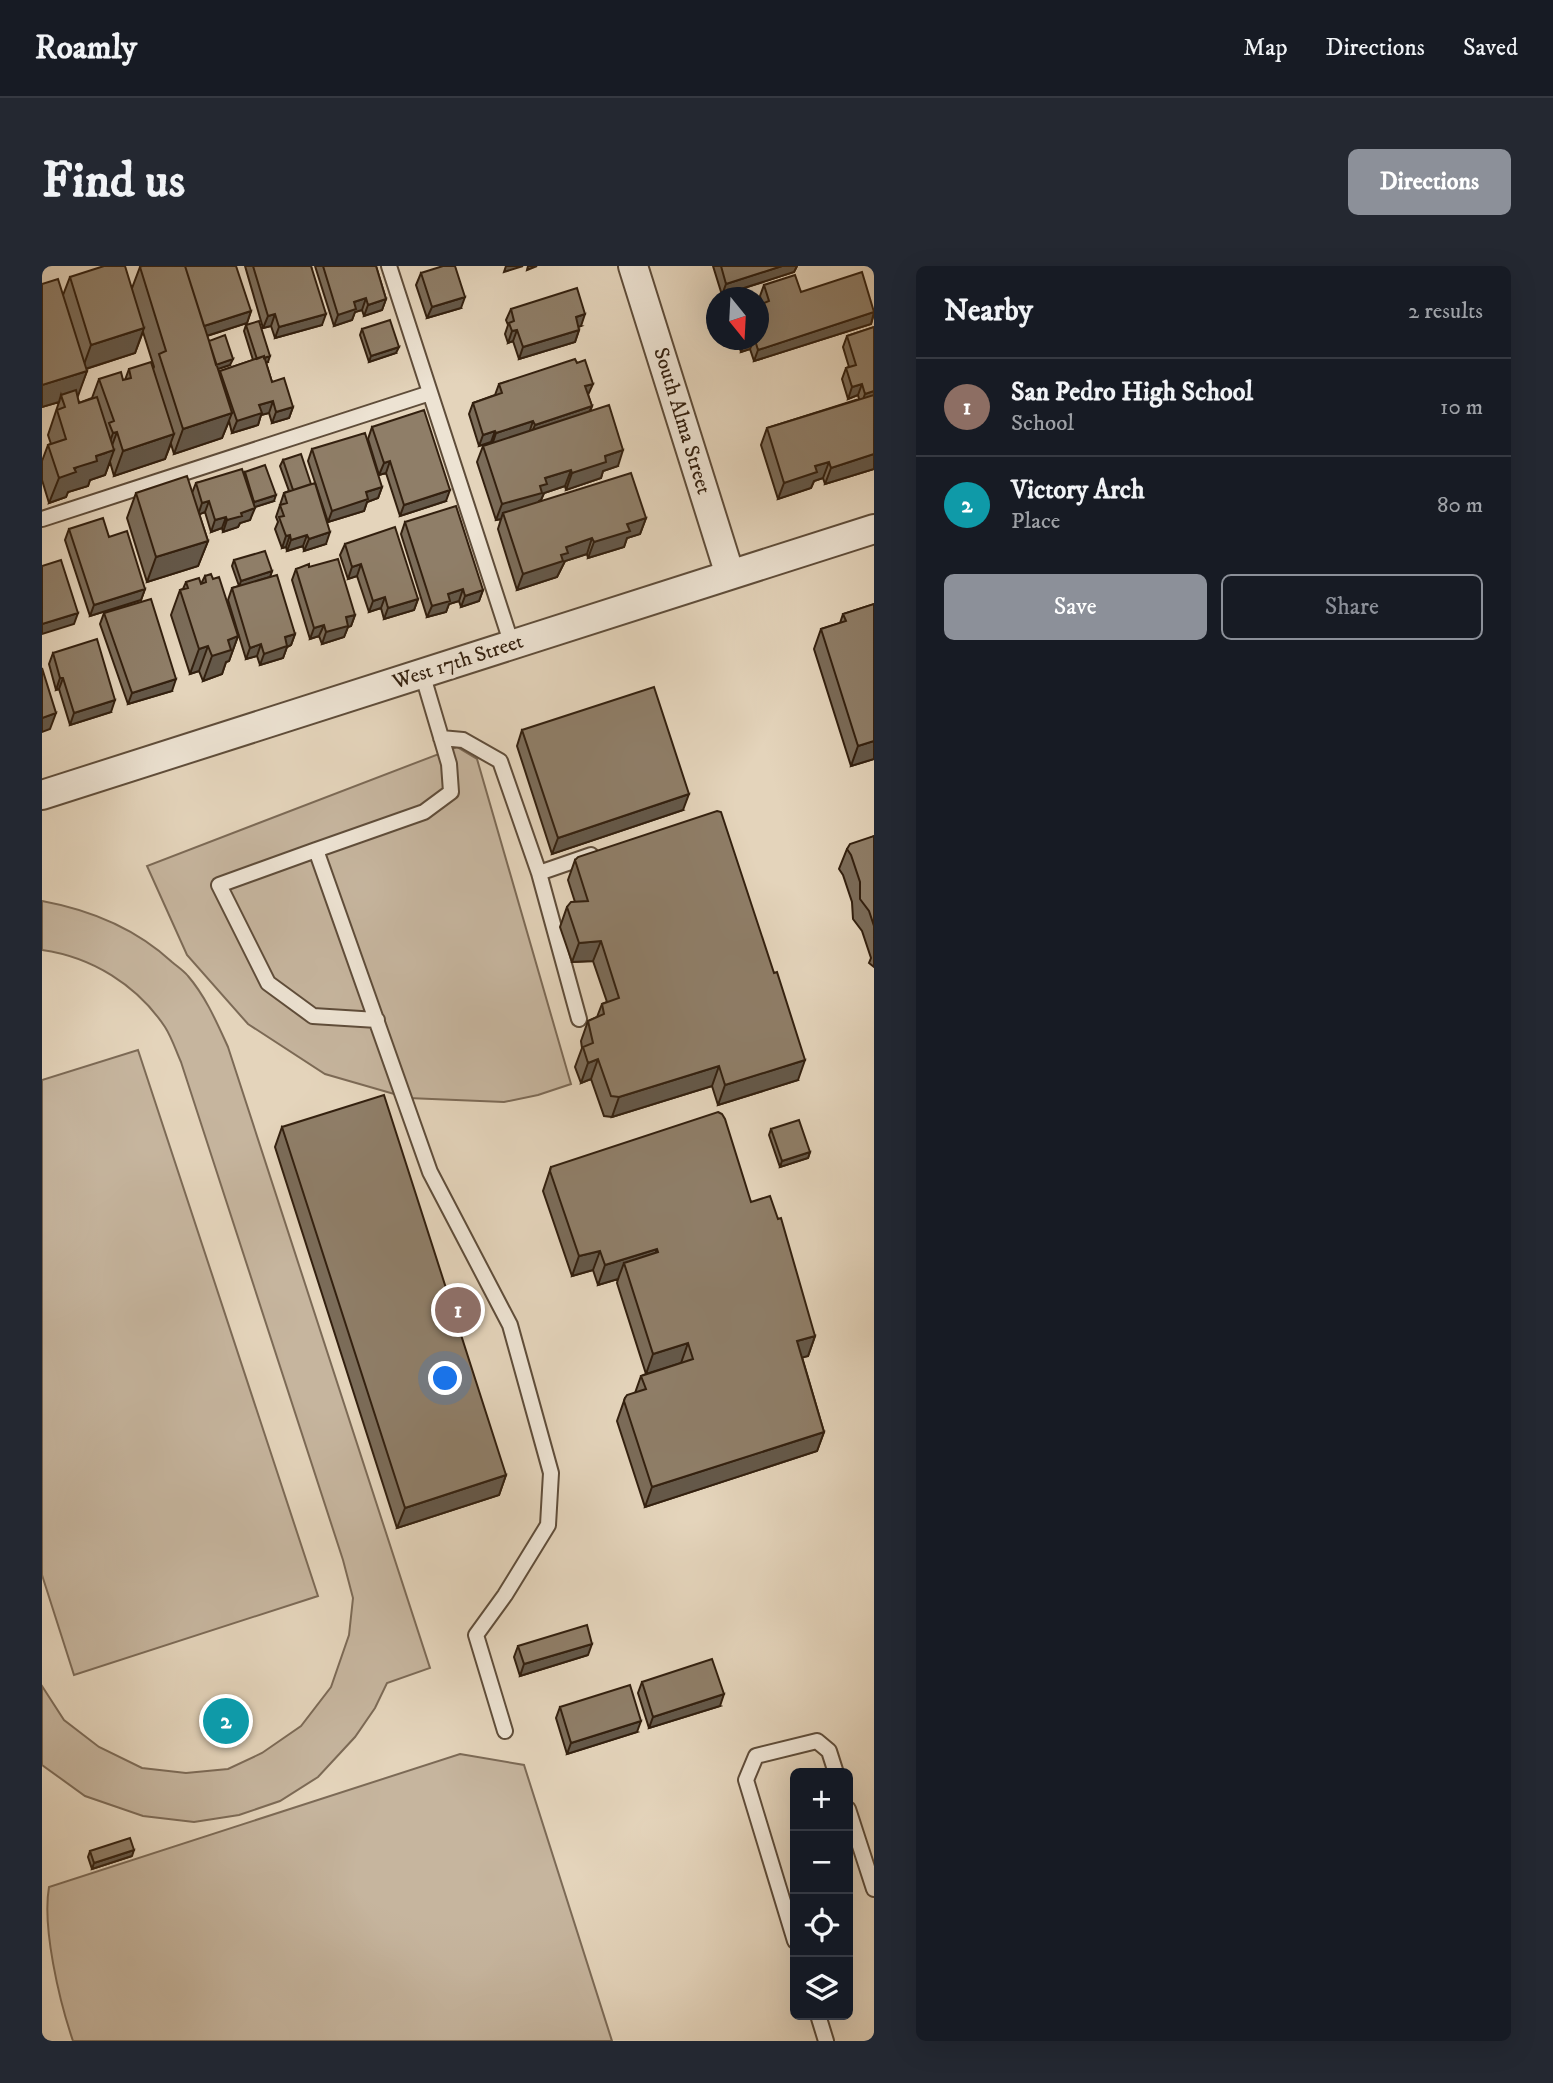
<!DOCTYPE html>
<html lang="en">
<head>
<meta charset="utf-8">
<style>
  :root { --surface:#171b24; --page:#242831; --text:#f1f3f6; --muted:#9ea1a6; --line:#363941; --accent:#8c9099 }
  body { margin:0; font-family:"IM FELL DW Pica",serif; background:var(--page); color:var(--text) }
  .controls { position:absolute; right:21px; bottom:21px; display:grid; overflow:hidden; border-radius:10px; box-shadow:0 7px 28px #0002 }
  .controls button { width:63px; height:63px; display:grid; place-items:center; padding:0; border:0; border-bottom:2px solid var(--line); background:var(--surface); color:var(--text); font:35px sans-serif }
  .compass { position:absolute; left:664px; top:21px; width:63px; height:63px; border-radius:50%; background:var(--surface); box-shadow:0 7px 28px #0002; rotate:162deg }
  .you { position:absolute; left:404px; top:1113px; width:24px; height:24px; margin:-18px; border:5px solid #fff; border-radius:50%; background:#1a73e8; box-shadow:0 0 0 10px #1a73e833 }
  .badge { display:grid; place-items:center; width:46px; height:46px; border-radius:50%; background:var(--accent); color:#fff; font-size:23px; font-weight:700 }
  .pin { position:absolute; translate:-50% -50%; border:4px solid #fff; box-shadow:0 2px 7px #0006 }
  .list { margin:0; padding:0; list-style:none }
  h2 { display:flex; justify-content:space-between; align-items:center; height:91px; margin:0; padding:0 28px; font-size:30px }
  h2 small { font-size:23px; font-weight:400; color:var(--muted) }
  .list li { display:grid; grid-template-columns:46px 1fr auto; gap:21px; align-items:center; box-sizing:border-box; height:98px; padding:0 28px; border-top:2px solid var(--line) }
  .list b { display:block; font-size:26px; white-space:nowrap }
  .list p { margin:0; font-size:23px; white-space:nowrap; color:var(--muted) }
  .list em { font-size:23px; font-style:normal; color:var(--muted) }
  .actions { display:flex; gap:14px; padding:21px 28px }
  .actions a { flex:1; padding:16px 0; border:2px solid var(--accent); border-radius:10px; text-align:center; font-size:24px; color:var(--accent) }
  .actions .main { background:var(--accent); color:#fff }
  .icon { flex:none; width:38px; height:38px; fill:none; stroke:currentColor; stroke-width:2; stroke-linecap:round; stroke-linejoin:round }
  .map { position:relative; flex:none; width:832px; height:1775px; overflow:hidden; border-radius:10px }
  header { display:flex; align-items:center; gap:42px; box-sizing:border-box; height:98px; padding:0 35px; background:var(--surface); border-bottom:2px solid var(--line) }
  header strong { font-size:33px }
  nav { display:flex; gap:38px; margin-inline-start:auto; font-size:24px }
  .intro { display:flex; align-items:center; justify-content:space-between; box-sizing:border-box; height:168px; padding:0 42px }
  h1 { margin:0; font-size:49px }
  .button { padding:18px 32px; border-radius:10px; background:var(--accent); color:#fff; font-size:24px; font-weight:700 }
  main { display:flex; gap:42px; padding:0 42px }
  aside { flex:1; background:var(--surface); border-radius:10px; box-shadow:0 7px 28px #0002 }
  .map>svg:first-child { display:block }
  .green { fill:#c6b59e; stroke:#7c6a56; stroke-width:2 }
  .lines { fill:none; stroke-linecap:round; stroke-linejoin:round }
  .service-casing { stroke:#5f4d3a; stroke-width:18 }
  .minor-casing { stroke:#5f4d3a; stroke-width:32 }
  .service { stroke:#ede3d3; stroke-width:14 }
  .minor { stroke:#ede3d3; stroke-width:28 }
  .wall { fill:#7b6c59; stroke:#33200f; stroke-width:2; fill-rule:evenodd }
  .shaded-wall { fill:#645849; stroke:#33200f; stroke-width:2 }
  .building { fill:#8f7e68; stroke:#33200f; stroke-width:2 }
  .labels { text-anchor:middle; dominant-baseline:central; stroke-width:7; stroke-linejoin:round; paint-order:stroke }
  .street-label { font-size:21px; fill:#33200f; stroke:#ede3d3 }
</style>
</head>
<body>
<header>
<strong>Roamly</strong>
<nav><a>Map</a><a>Directions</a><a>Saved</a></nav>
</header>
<div class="intro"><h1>Find us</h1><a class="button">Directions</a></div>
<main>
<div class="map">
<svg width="832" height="1775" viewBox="0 0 832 1775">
  <rect width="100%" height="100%" fill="#e4d4bb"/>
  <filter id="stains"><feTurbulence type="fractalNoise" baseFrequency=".00286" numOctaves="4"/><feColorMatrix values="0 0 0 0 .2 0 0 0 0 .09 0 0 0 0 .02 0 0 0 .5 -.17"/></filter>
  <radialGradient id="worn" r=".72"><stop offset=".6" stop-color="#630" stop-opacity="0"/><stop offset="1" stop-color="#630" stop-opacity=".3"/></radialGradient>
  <!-- green -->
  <path class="green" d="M415 481 435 493 529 818 496 829 462 836 366 832 283 808 206 758 145 689 105 600Z
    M0 635C49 644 93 662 130 696 136 701 142 705 146 710 164 731 175 757 186 781L388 1402 345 1417 333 1442 313 1471 276 1511 238 1535 197 1549 152 1556 101 1550 43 1530 0 1499V1420L22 1454 57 1481 100 1502 144 1507 186 1503 220 1487 259 1460 289 1421 307 1369 311 1332 301 1294 139 796C134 785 130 772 123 761 95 719 50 691 0 684Z
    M96 784 276 1330 32 1409 0 1309V814Z
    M418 1488 482 1499 570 1775H31C17 1734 0 1661 7 1621Z"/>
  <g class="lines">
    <defs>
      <path id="service" d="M347 0 470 379
        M0 253 388 127
        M380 407 407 498 409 526 382 546 274 584 388 906 468 1059 509 1207 506 1259 463 1329 434 1369 463 1465
        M399 472 421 474 458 495 497 607 537 753
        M274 584 177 619 226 717 271 750 335 754
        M497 607 549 589
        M806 1543 832 1623
        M753 1675 704 1514 714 1490 775 1475 787 1485 794 1507
        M776 1749 784 1775"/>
      <path id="minor" d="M591 0 688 309
        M0 529 832 263"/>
    </defs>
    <!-- service casing -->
    <use href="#service" class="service-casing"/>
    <!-- minor casing -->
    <use href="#minor" class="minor-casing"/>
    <!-- service -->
    <use href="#service" class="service"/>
    <!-- minor -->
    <use href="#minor" class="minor"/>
  </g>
  <!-- wall -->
  <path class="wall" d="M203 0H269L280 59 233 72 229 60 221 62Z
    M273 0H334L344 33 340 44 322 50 320 44 313 46 310 54 292 60Z
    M671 0H755L752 6 680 29Z
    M98 1 209 45 205 57 165 70 167 75 188 99 176 103 177 108 178 105 211 94 202 65 204 59 226 96 224 97 230 116 251 141 247 152 230 157 227 147 219 149 216 159 190 167 187 155 180 172 132 188 129 178 123 193 72 210 68 196 63 209 48 214 46 220 26 226 24 231 7 237 0 214V195L6 179 9 178 6 169 17 136 0 141V18L21 29 28 11 90 22ZM101 66 112 101 111 103H87L83 114H81L57 113 50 132 37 137 35 130 45 105 44 103 93 87Z
    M379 7 419 42 385 52 374 19Z
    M722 19 759 26 832 44V48L829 58 712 95 708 83 699 86 695 74H717L720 38 718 30Z
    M469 43 539 60 536 61 537 64 533 76 477 93 471 75 466 77 463 68 466 59 464 54Z
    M832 61V204V203L783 218 781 212 772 215 769 222 736 233 719 179 725 162 817 133 816 129 806 133 800 113 804 102 807 101 801 81 805 70Z
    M320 63 354 87 327 96 318 69Z
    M535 97 550 140 548 146 576 200 561 205 559 212 524 224 523 220 502 227 499 234 496 236 604 252 598 268 585 272 582 281 546 292 545 288 523 295 515 311 475 324 456 263 459 253 454 254 435 196 441 180 449 177V176L437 180 427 148 431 137 453 129 457 118Z
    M330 161 404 235 358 250 344 207 337 209 326 173Z
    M270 183 340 221 336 232 325 236 322 245 286 256 266 195Z
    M241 194 284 278 262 285 261 280 245 285 244 281 240 282 233 263 236 256 234 251 242 227 247 225 238 200Z
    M203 206 232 235 212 241 208 254 198 257 196 261 181 266 180 262 169 266 163 246 157 248 166 275 156 300 105 316 85 252 94 227H150L154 217 202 208Z
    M363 256 441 324 437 335 419 341 417 335 407 338 404 346 385 351 359 268Z
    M27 263 67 271 103 323 99 334 48 350 23 274Z
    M303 278 376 333 372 344 342 353 339 342 327 346 315 310 306 313 298 289Z
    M192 294 230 305 228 311 253 368 249 379 245 381 241 392 218 399 215 390 204 393 186 334 190 322 197 320 190 300Z
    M267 301 313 349 309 360 306 361 302 371 280 378 277 370 268 373 250 314 254 303Z
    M163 310 196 370 187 395 184 396 180 408 161 415 157 405 148 408 129 349 138 324 141 323 144 316 159 318Z
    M832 338V493L809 500 772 383 779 363 798 357 801 348Z
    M62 347 130 425 86 438 58 358Z
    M11 387 69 446 28 459 17 423 14 424 7 398Z
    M480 464 641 544 510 588 475 480Z
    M832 570V701L827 697 829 692 820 665 811 653 810 636 801 609 797 603 805 583Z
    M533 594 756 814 676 839 670 820 570 851 562 850 549 813 539 817 533 801 540 782 539 775 546 755 555 751 560 738 565 736 551 695 530 696 518 661 525 641 533 636 526 614Z
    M240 861 464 1209 457 1229 355 1262 233 881Z
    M729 863 768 886 766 892 738 901 727 869Z
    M509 901 709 936 773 1070 766 1090 760 1091 782 1166 775 1185 603 1241 575 1155 583 1132 593 1127 599 1110 604 1108 575 1017 576 1013 556 1019 551 1004 530 1010 501 925Z
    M476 1380 546 1389 478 1410 472 1391Z
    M600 1416 678 1440 607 1462 596 1427Z
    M518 1441 595 1466 525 1488 514 1452Z
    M48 1585 90 1590 50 1603 46 1591Z"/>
  <!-- shaded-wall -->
  <path class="shaded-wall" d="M464 0H481L462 6Z
    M486 0H495L485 4Z
    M740 0H755L752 6 680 29 684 18Z
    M423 31 419 42 385 52 390 41Z
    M324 32 320 44 313 46 310 54 292 60 296 49 312 36Z
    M344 33 340 44 322 50 326 39Z
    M209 45 205 57 158 72 162 60Z
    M832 46 829 58 712 95 716 84Z
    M233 48 229 60 221 62 226 50Z
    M284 48 280 59 233 72 237 61Z
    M543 48 539 60 529 63 534 51Z
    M102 62 93 87 40 104 49 79Z
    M475 64 471 75 466 77 470 65Z
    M537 64 533 76 477 93 481 81Z
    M707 74H712L708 83 699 86 703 75Z
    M357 81 354 87 327 96 329 90Z
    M228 90 226 96 213 100 215 94Z
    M191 93 188 99 167 106 169 100Z
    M45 105 36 130 21 135 19 129 17 136 0 141V119Z
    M551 118 546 129 538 131 543 120Z
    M820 118 816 129 806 133 810 121Z
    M832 125V135L819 139 823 128Z
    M231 135 227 147 219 149 216 159 190 167 195 155 217 139Z
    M550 140 545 151 488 170 493 159Z
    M251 141 247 152 230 157 234 146Z
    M190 147 180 172 132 188 141 163Z
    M491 155 487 167 450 179 454 167Z
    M453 165 449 176 437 180 441 169Z
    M75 166 68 185 72 184 63 209 48 214 46 220 26 226 24 231 7 237 17 212 54 190 64 187 71 167Z
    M132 168 123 193 72 210 81 185Z
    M581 184 576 200 561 205 559 212 524 224 530 207 563 190Z
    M832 188V203L783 218 789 202Z
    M348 195 344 207 337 209 342 197Z
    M787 196 781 212 772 215 769 222 736 233 742 217 773 200Z
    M529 204 523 220 502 227 499 234 497 235 494 243 461 247 459 253 454 254 460 238 498 220 503 212Z
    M340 221 336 232 325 236 322 245 286 256 290 245 324 226Z
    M408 224 404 235 358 250 362 239Z
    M234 229 232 235 210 242 212 236Z
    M167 235 163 246 156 249 160 237Z
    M213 242 208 254 198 257 196 261 181 266 185 254 199 247Z
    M184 251 180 262 169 266 173 254Z
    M604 252 598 268 585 272 582 281 546 292 552 276 585 258Z
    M288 266 284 278 262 285 267 273Z
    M248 269 244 281 240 282 244 270Z
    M265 269 261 280 245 285 249 274Z
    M550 272 545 288 523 295 515 311 475 324 481 308 519 289 524 281Z
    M166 275 156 300 105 316 114 291Z
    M319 298 315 310 306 313 310 301Z
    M230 305 228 311 197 321 199 315Z
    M103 323 99 334 48 350 52 339Z
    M421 323 417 335 407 338 404 346 385 351 390 340 406 328Z
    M441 324 437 335 419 341 423 330Z
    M343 331 339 342 327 346 331 335Z
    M376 333 372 344 342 353 346 342Z
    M36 347 32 358 0 368V358Z
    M313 349 309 360 306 361 302 371 280 378 284 366 304 351Z
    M282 359 277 370 268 373 272 362Z
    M253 368 249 379 245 381 241 392 218 399 222 388 243 371Z
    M196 370 187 395 184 396 180 408 161 415 170 390 186 374Z
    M219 378 215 390 204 393 208 382Z
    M166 380 157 405 148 408 157 383Z
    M18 412H21L17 423 14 424Z
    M134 413 130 425 86 438 90 427Z
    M73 434 69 446 28 459 32 447Z
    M14 447 8 463 0 466V452Z
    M832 475V493L809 500 816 480Z
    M647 528 641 544 510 588 516 572Z
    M559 675 551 695 530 696 537 677Z
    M556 793 549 813 539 817 546 797Z
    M763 794 756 814 676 839 683 819Z
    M677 800 670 820 570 851 577 831Z
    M768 886 766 892 738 901 740 895Z
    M615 983 608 1002 582 997 576 1013 556 1019 563 999Z
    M558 985 551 1004 530 1010 537 990Z
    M773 1070 766 1090 748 1095 755 1075Z
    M646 1077 639 1097 604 1108 611 1088Z
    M782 1166 775 1185 603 1241 610 1221Z
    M464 1209 457 1229 355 1262 363 1242Z
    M550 1378 546 1389 478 1410 482 1398Z
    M682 1428 678 1440 607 1462 611 1451Z
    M599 1455 595 1466 525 1488 529 1477Z
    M92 1584 90 1590 50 1603 52 1597Z"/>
  <!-- building -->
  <path class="building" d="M62 0H83L102 62 49 79 28 11Z
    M100 0H143L190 147 141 163 117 88 124 85 98 1Z
    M143 0H194L209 45 162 60Z
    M211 0H269L284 48 237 61 233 48 226 50Z
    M281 0H334L344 33 326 39 324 32 312 36 314 43 296 49Z
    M401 0H413L423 31 390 41 379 7Z
    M679 0H740L684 18Z
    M820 6 832 46 716 84 713 74H717V39L727 35 722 19 753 9 759 26Z
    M16 13 45 105 0 119V18Z
    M535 22 543 48 534 51 537 64 481 81 475 64 470 65 467 57 472 55 469 43Z
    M348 54 357 81 329 90 320 63Z
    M217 55 228 90 222 92V90L215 93 204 59Z
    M832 61V125L823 128 820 118 810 121 804 102 814 99 805 70Z
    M183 69 191 93 174 99 167 75Z
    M222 90 230 116 242 112 251 141 234 146 231 135 217 139 220 147 195 155 178 105Z
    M533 93 535 97 543 94 551 118 543 120 550 140 493 159 491 155 454 167 453 165 441 169 431 137 460 127 457 118Z
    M109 96 132 168 81 185 75 166 71 167 67 157 72 155 57 113 79 106 81 114 89 112 87 103Z
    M34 124 37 137 55 131 72 184 54 190 55 195 32 202 34 206 17 212 6 179 24 173 15 144 23 141 19 129Z
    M832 129V188L789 202 787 196 773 200 775 206 742 217 725 162Z
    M567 139 581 184 563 190 564 196 530 207 529 204 503 212 505 218 498 220 500 227 460 238 441 180Z
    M382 144 408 224 362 239 348 195 342 197 330 161Z
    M323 167 340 221 324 226 326 233 290 245 270 183Z
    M259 188 269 218 251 224 241 194Z
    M223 199 234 229 212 236 203 206Z
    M200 203 213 242 199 247 200 250 185 254 184 251 173 254 167 235 160 237 154 217Z
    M589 207 604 252 585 258 588 265 552 276 550 272 524 281 526 287 519 289 521 295 481 308 461 247Z
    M145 210 166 275 114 291 94 227Z
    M273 217 288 266 267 273 265 269 249 274 248 269 244 270 237 251 242 250 238 239 245 237 242 227Z
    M414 240 441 324 423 330 421 323 406 328 408 335 390 340 363 256Z
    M61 252 67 271 85 265 103 323 52 339 27 263Z
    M353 261 376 333 346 342 343 331 331 335 319 298 310 301 303 278Z
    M223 285 230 305 199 315 192 294Z
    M296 293 313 349 304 351 306 360 284 366 282 359 272 362 254 303 267 298V301Z
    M19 294 36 347 0 358V300Z
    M169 308 171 313 177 311 196 370 186 374 189 384 170 390 166 380 157 383 138 324 146 322 144 316 157 312 159 318 164 316 163 310Z
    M235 309 253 368 243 371 245 380 222 388 219 378 208 382 190 322Z
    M109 333 134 413 90 427 62 347Z
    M832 338V475L816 480 779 363 804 355 801 348Z
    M55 373 73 434 32 447 21 412H18L11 387Z
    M0 402 14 447 0 452Z
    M612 421 647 528 516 572 480 464Z
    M675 545 679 546 732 707 735 706 763 794 683 819 677 800 577 831 569 830 556 793 546 797 541 781 551 777 546 755 562 748 560 738 577 732 559 675 537 677 525 641 529 636 546 635 533 594 536 591Z
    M832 570V660L827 645 818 633V616L809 589 805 583 808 578Z
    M342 829 464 1209 363 1242 240 861Z
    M676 846 680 848 683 853 709 936 728 930 736 953 739 952 773 1070 755 1075 782 1166 610 1221 582 1135 583 1132 585 1129 604 1123 599 1110 651 1093 646 1077 611 1088 582 997 616 986 615 983 563 999 558 985 537 990 508 905 509 901Z
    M757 854 768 886 740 895 729 863Z
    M545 1359 550 1378 482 1398 476 1380Z
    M670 1393 682 1428 611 1451 600 1416Z
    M588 1419 599 1455 529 1477 518 1441Z
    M88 1572 92 1584 52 1597 48 1585Z"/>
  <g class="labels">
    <!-- street labels -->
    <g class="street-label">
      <text transform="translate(640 155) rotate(73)">South Alma Street</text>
      <text transform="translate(416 396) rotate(-18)">West 17th Street</text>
    </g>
  </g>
  <rect width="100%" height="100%" filter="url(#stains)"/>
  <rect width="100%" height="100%" fill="url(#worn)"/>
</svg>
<div class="controls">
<button>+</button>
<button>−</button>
<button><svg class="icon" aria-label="locate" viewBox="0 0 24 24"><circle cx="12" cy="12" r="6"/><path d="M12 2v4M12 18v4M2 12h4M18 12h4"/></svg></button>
<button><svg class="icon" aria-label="layers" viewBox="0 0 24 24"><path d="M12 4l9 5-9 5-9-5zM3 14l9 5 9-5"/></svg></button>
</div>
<svg class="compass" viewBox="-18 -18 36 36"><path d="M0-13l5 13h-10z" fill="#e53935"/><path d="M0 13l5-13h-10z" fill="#9ea1a6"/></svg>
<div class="you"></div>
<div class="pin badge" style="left:416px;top:1044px;background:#8d6e63">1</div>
<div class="pin badge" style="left:184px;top:1455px;background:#0f9aa8">2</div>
</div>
<aside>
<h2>Nearby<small>2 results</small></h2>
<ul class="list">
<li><span class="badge" style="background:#8d6e63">1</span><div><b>San Pedro High School</b><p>School</p></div><em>10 m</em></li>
<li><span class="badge" style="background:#0f9aa8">2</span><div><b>Victory Arch</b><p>Place</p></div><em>80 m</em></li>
</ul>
<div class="actions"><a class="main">Save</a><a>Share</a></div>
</aside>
</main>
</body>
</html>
